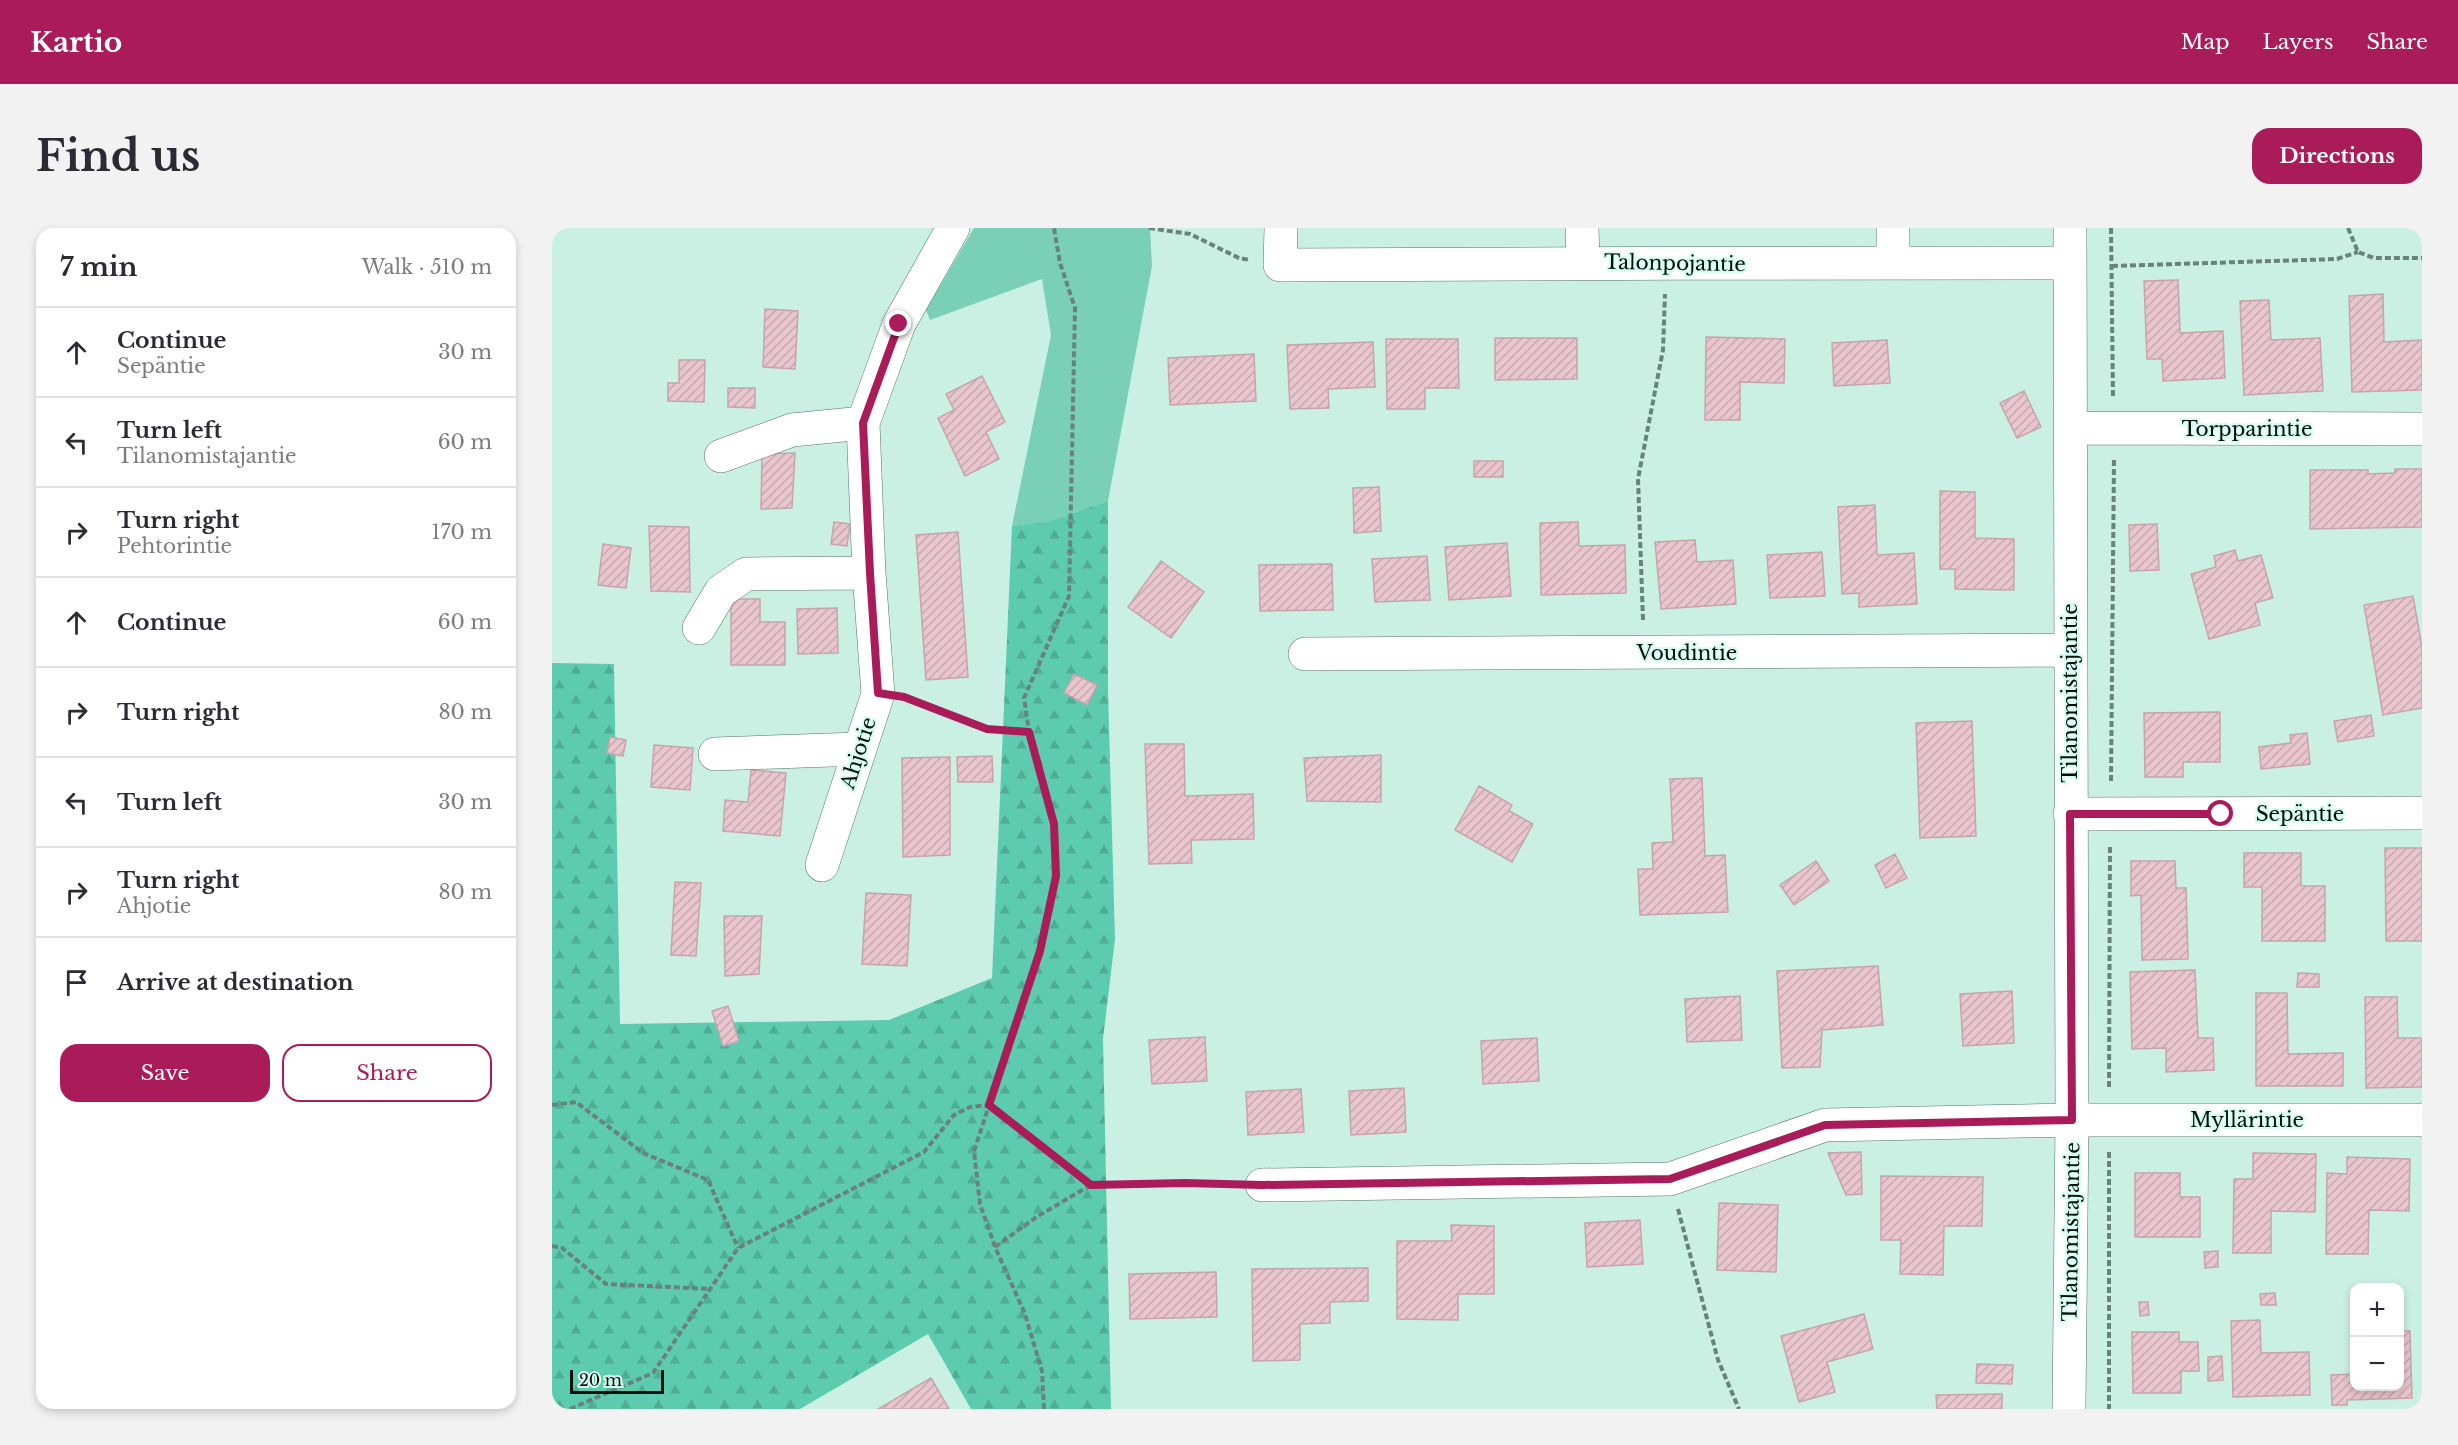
<!DOCTYPE html>
<html lang="en">
<head>
<meta charset="utf-8">
<style>
  :root { --surface:#fff; --page:#f2f2f3; --text:#2b2b33; --muted:#7c7c81; --line:#e1e1e2; --accent:#aa1c59 }
  body { margin:0; font-family:"Libre Baskerville",serif; background:var(--page); color:var(--text) }
  .controls { position:absolute; right:18px; bottom:18px; display:grid; overflow:hidden; border-radius:12px; box-shadow:0 3px 9px #0003 }
  .controls button { width:54px; height:54px; display:grid; place-items:center; padding:0; border:0; border-bottom:2px solid var(--line); background:var(--surface); color:var(--text); font:30px sans-serif }
  .scale { position:absolute; left:18px; bottom:15px; width:94px; box-sizing:border-box; padding-left:6px; border:3px solid #030f0b; border-top:0; font-size:16px; line-height:21px; white-space:nowrap; color:#030f0b; -webkit-text-stroke:4px #d7fdf0; paint-order:stroke }
  .stop { position:absolute; width:18px; height:18px; margin:-14px; border:4px solid #aa1c59; border-radius:50%; background:#fff }
  .stop.end { background:#aa1c59; border-color:#fff; box-shadow:0 2px 6px #0008 }
  .list { margin:0; padding:0; list-style:none }
  h2 { display:flex; justify-content:space-between; align-items:center; height:78px; margin:0; padding:0 24px; font-size:26px }
  h2 small { font-size:20px; font-weight:400; color:var(--muted) }
  .list li { display:grid; grid-template-columns:39px 1fr auto; gap:18px; align-items:center; box-sizing:border-box; height:90px; padding:0 24px; border-top:2px solid var(--line) }
  .list b { display:block; font-size:22px; white-space:nowrap }
  .list p { margin:0; font-size:20px; white-space:nowrap; color:var(--muted) }
  .list em { font-size:20px; font-style:normal; color:var(--muted) }
  .actions { display:flex; gap:12px; padding:18px 24px }
  .actions a { flex:1; padding:14px 0; border:2px solid var(--accent); border-radius:18px; text-align:center; font-size:21px; color:var(--accent) }
  .actions .main { background:var(--accent); color:#fff }
  .icon { flex:none; width:33px; height:33px; fill:none; stroke:currentColor; stroke-width:2; stroke-linecap:round; stroke-linejoin:round }
  .map { position:relative; flex:none; width:1870px; height:1181px; overflow:hidden; border-radius:18px }
  header { display:flex; align-items:center; gap:36px; box-sizing:border-box; height:84px; padding:0 30px; background:var(--accent); color:#fff }
  header strong { font-size:28px }
  nav { display:flex; gap:33px; margin-inline-start:auto; font-size:21px }
  .intro { display:flex; align-items:center; justify-content:space-between; box-sizing:border-box; height:144px; padding:0 36px }
  h1 { margin:0; font-size:42px }
  .button { padding:15px 27px; border-radius:18px; background:var(--accent); color:#fff; font-size:21px; font-weight:700 }
  main { display:flex; gap:36px; padding:0 36px }
  aside { flex:1; background:var(--surface); border-radius:18px; box-shadow:0 3px 9px #0003 }
  .map>svg:first-child { display:block }
  .grass { fill:#79d0b6 }
  .forest { fill:url(#forest-firs) }
  .building { fill:url(#building-hatch); stroke:#c7a4ad; stroke-width:1.5 }
  .lines { fill:none; stroke-linecap:round; stroke-linejoin:round }
  .minor-casing { stroke:#517368; stroke-width:34 }
  .path { stroke:#69827a; stroke-width:4; stroke-dasharray:6 3; stroke-linecap:butt }
  .minor { stroke:#fff; stroke-width:33 }
  .route { stroke:#aa1c59; stroke-width:8 }
  .labels { text-anchor:middle; dominant-baseline:central; stroke-width:4.5; stroke-linejoin:round; paint-order:stroke }
  .street-label { font-size:20px; fill:#030f0b; stroke:#d7fdf0 }
</style>
</head>
<body>
<header>
<strong>Kartio</strong>
<nav><a>Map</a><a>Layers</a><a>Share</a></nav>
</header>
<div class="intro"><h1>Find us</h1><a class="button">Directions</a></div>
<main>
<aside>
<h2>7 min<small>Walk · 510 m</small></h2>
<ul class="list">
<li><svg class="icon" aria-label="ahead" viewBox="0 0 24 24"><path d="M12 20V5M6 11l6-6 6 6"/></svg><div><b>Continue</b><p>Sepäntie</p></div><em>30 m</em></li>
<li><svg class="icon" aria-label="left" viewBox="0 0 24 24"><path d="M17 20v-9H6M10 6l-5 5 5 5"/></svg><div><b>Turn left</b><p>Tilanomistajantie</p></div><em>60 m</em></li>
<li><svg class="icon" aria-label="right" viewBox="0 0 24 24"><path d="M7 20v-9h11M14 6l5 5-5 5"/></svg><div><b>Turn right</b><p>Pehtorintie</p></div><em>170 m</em></li>
<li><svg class="icon" aria-label="ahead" viewBox="0 0 24 24"><path d="M12 20V5M6 11l6-6 6 6"/></svg><div><b>Continue</b></div><em>60 m</em></li>
<li><svg class="icon" aria-label="right" viewBox="0 0 24 24"><path d="M7 20v-9h11M14 6l5 5-5 5"/></svg><div><b>Turn right</b></div><em>80 m</em></li>
<li><svg class="icon" aria-label="left" viewBox="0 0 24 24"><path d="M17 20v-9H6M10 6l-5 5 5 5"/></svg><div><b>Turn left</b></div><em>30 m</em></li>
<li><svg class="icon" aria-label="right" viewBox="0 0 24 24"><path d="M7 20v-9h11M14 6l5 5-5 5"/></svg><div><b>Turn right</b><p>Ahjotie</p></div><em>80 m</em></li>
<li><svg class="icon" aria-label="arrive" viewBox="0 0 24 24"><path d="M6 21V4h12l-3 4 3 4H6"/></svg><div><b>Arrive at destination</b></div></li>
</ul>
<div class="actions"><a class="main">Save</a><a>Share</a></div>
</aside>
<div class="map">
<svg width="1870" height="1181" viewBox="0 0 1870 1181">
  <defs>
    <pattern id="forest-firs" width="22" height="20" patternUnits="userSpaceOnUse" patternTransform="scale(1.5)"><rect width="22" height="20" fill="#5dcbad"/><path d="M5 1l3.5 6h-7zM16 11l3.5 6h-7z" fill="#4fad94"/></pattern>
    <pattern id="building-hatch" width="6" height="6" patternUnits="userSpaceOnUse" patternTransform="scale(1.5)"><rect width="6" height="6" fill="#e9c5ce"/><path d="M-1 1l2-2M0 6l6-6M5 7l2-2" fill="none" stroke="#c6a8b0"/></pattern>
  </defs>
  <rect width="100%" height="100%" fill="#caf0e3"/>
  <!-- grass -->
  <path class="grass" d="M422 0H598L600 38 556 273 494 294 460 298 499 107 490 51 378 92 374 82Z"/>
  <!-- forest -->
  <path class="forest" d="M556 273V462L563 711 551 811 559 1181H419L376 1106 248 1181H0V435L62 436 68 796 337 792 440 750 460 298 494 294Z"/>
  <!-- building -->
  <path class="building" d="M1626 52 1628 105 1671 103 1673 150 1611 153 1610 131H1595L1592 53Z
    M1831 66 1832 114 1870 112V162L1800 164 1797 68Z
    M1717 72 1719 112 1768 110 1771 163 1692 167 1688 73Z
    M213 81 246 83 243 141 211 139Z
    M1154 109 1233 111 1232 155 1188 154V192H1153Z
    M943 110H1025V151L943 152Z
    M834 111H906L907 160H873V181H835Z
    M1335 112 1338 155 1282 158 1280 115Z
    M821 114 823 159 776 161 777 180 738 181 735 117Z
    M702 126 704 173 618 177 616 130Z
    M127 132H153L152 174 116 173V155H127Z
    M430 148 453 194 434 204 447 231 413 248 386 190 402 182 394 166Z
    M176 160H203V180L176 179Z
    M1472 163 1489 199 1465 210 1448 175Z
    M243 225 240 280 209 281 210 226Z
    M922 233H951V249H922Z
    M1843 241H1870V299L1758 301V242H1816V246L1843 245Z
    M827 259 829 303 802 305 801 260Z
    M1388 263 1423 264V310L1462 311V362L1403 361V341H1388Z
    M1323 277 1325 327 1362 325 1365 376 1307 379V365L1290 366 1286 279Z
    M282 294 298 296 295 318 279 316Z
    M1026 294 1027 318 1073 317 1074 365 989 367 988 295Z
    M1605 296 1607 342 1578 343 1577 297Z
    M97 298 137 299 138 364 99 363Z
    M406 304 416 449 374 452 364 307Z
    M1143 312 1145 334 1181 332 1184 376 1109 381 1103 314Z
    M955 315 959 368 897 372 893 319Z
    M51 316 79 320 74 360 46 357Z
    M1683 322 1686 333 1709 327 1721 370 1703 375 1708 397 1657 411 1639 346 1664 339 1662 328Z
    M1270 324 1273 368 1218 370 1215 327Z
    M875 328 878 372 823 374 820 331Z
    M609 333 652 364 619 410 576 379Z
    M780 336 781 382 708 383 707 337Z
    M1861 368 1870 419V480L1831 487 1812 377Z
    M179 371H208V394H233V437H179Z
    M285 380 286 425 246 426 245 381Z
    M522 446 545 457 535 477 512 465Z
    M1668 484V534H1631V549H1593L1592 485Z
    M1819 487 1822 508 1786 514 1782 493Z
    M1420 493 1424 608 1368 610 1364 495Z
    M1755 505 1758 536 1709 541 1707 519 1739 515 1738 507Z
    M58 509 74 512 71 528 55 525Z
    M593 516H632L633 568 701 566 702 611 639 612 640 635 597 636Z
    M102 517 141 520 138 562 99 559Z
    M829 527V574L755 573 752 530Z
    M440 528 441 554H406L405 529Z
    M398 529V627L351 629 350 530Z
    M199 542 234 545 228 608 171 603 173 572 196 574Z
    M1150 550 1153 628 1173 627 1176 684 1088 687 1086 641H1101L1100 615 1121 614 1118 551Z
    M927 558 960 577 957 583 981 596 960 634 903 602Z
    M1833 620H1870V713H1834Z
    M1692 625H1749V658H1773V713H1710V659H1692Z
    M1343 626 1355 650 1334 660 1323 637Z
    M1264 633 1277 653 1242 677 1228 657Z
    M1579 633H1623L1624 660H1634L1636 731 1590 732 1589 667 1579 668Z
    M123 654 149 655 144 728 119 727Z
    M314 665 359 667 355 738 310 736Z
    M172 688H210L207 746 173 748Z
    M1326 738 1331 797 1270 802 1268 839 1230 840 1225 743Z
    M1643 742 1646 810H1661L1662 842 1614 844V820L1580 821 1578 744Z
    M1746 745 1767 746V759H1745Z
    M1460 763 1462 815 1411 818 1408 766Z
    M1704 765H1735L1736 826 1791 825V858H1704Z
    M1188 768 1190 812 1135 814 1133 771Z
    M1813 769H1845L1846 810H1870V859L1814 860Z
    M176 778 187 813 171 818 160 783Z
    M653 809 655 853 600 856 597 812Z
    M985 810 987 853 931 856 929 813Z
    M852 860 854 904 799 907 797 863Z
    M749 861 752 904 696 907 694 864Z
    M1309 924 1310 966 1294 967 1276 925Z
    M1701 925 1764 926 1763 984 1719 983V1025H1681L1682 951H1701Z
    M1795 929 1858 931 1857 983 1817 982 1816 1026H1774L1775 945 1795 946Z
    M1583 945H1628V969H1648V1009H1583Z
    M1329 948 1431 949 1430 998H1392L1391 1047 1348 1046 1349 1012H1329Z
    M1167 975 1226 977 1224 1044 1165 1042Z
    M1088 992 1091 1036 1035 1039 1033 995Z
    M899 997 942 998V1066H906V1092L845 1091V1013H900Z
    M1666 1023V1039L1653 1040 1652 1024Z
    M816 1040V1073L778 1074V1095L748 1096V1132L701 1133 700 1041Z
    M664 1044 665 1089 578 1091 577 1046Z
    M1723 1065 1724 1077H1709L1708 1066Z
    M1587 1074H1596L1597 1087 1588 1088Z
    M1312 1086 1321 1121 1275 1134 1283 1164 1247 1174 1229 1108Z
    M1708 1092 1709 1125 1757 1124 1758 1167 1681 1169 1679 1093Z
    M1848 1103H1858L1860 1170 1795 1172V1177H1780L1779 1147 1802 1146V1158H1848Z
    M1580 1104H1627V1114H1646L1647 1143H1629V1165H1581Z
    M1670 1128 1671 1152 1656 1153V1129Z
    M1425 1136 1461 1137 1460 1156 1424 1155Z
    M379 1150 397 1181H326Z
    M1450 1166V1181H1385L1384 1167Z"/>
  <g class="lines">
    <defs>
      <path id="minor" d="M729 0 728 37C991 35 1255 35 1518 35
        M1030 0 1031 34
        M1341 0V35
        M1520 200 1870 201
        M169 228 240 202 311 195
        M147 400 169 363 194 346 317 345
        M753 426 1518 422
        M163 526 307 521
        M1518 586 1870 585
        M270 637 326 466 317 345 311 195 347 96 401 0
        M710 957 1118 951 1273 897 1520 892H1870
        M1517 1181 1520 892 1518 0"/>
    </defs>
    <!-- minor casing -->
    <use href="#minor" class="minor-casing"/>
    <!-- path -->
    <path class="path" d="M597 0 638 6 687 30 698 32
      M1559 0 1561 169
      M1796 0 1806 24 1822 30H1870
      M1560 38 1785 31 1806 24
      M1091 392 1086 251 1111 122 1113 66
      M356 471 435 501 477 504
      M1559 553 1562 231
      M1557 859 1558 618
      M0 877 24 874 91 925 156 952 186 1020
      M1557 924V1181
      M1126 981 1166 1132 1187 1181
      M0 1018 10 1020 54 1056 158 1061
      M443 1019 486 988 539 957 633 955 680 956
      M18 1181 101 1145 186 1020 372 924 402 887 418 879 437 877 539 957
      M492 1181 490 1143 473 1086 443 1019 428 976 422 923 488 723 504 648 502 596 477 504 472 470 517 368 523 80 508 35 502 0"/>
    <!-- minor -->
    <use href="#minor" class="minor"/>
  </g>
  <g class="lines">
    <!-- route -->
    <path class="route" d="M347 96 311 195 318 345 326 465 352 469 435 501 477 504 502 596 504 648 488 723 437 877 539 957 633 955 710 957 1118 951 1273 897 1520 892 1518 586H1669"/>
  </g>
  <g class="labels">
    <!-- street labels -->
    <g class="street-label">
      <text transform="translate(1123 35) rotate(1)">Talonpojantie</text>
      <text x="1695" y="201">Torpparintie</text>
      <text x="1135" y="425">Voudintie</text>
      <text transform="translate(1518 465) rotate(-90)">Tilanomistajantie</text>
      <text transform="translate(306 525) rotate(-72)">Ahjotie</text>
      <text x="1748" y="586">Sepäntie</text>
      <text x="1695" y="892">Myllärintie</text>
      <text transform="translate(1519 1004) rotate(-89)">Tilanomistajantie</text>
    </g>
  </g>
</svg>
<div class="controls">
<button>+</button>
<button>−</button>
</div>
<div class="scale">20 m</div>
<div class="stop" style="left:1669px;top:586px"></div>
<div class="stop end" style="left:347px;top:96px"></div>
</div>
</main>
</body>
</html>
